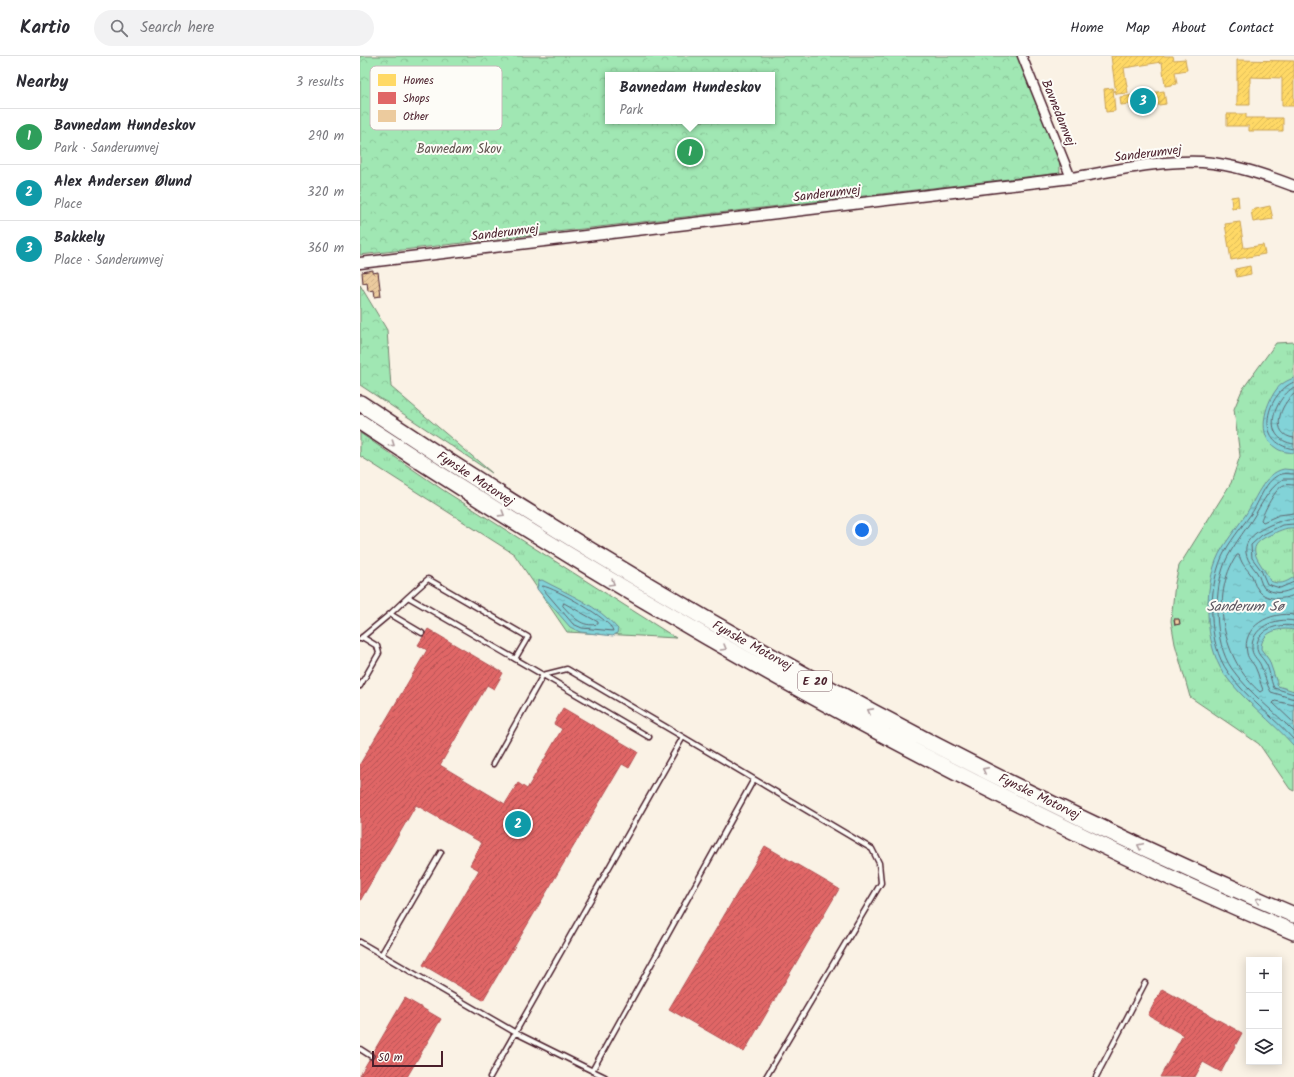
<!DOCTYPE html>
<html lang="en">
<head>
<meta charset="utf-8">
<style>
  :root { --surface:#fff; --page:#f2f2f3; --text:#2b2b33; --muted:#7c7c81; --line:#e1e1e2; --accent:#0b8043 }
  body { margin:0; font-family:Kalam,sans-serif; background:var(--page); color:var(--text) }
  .controls { position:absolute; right:12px; bottom:12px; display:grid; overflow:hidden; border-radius:0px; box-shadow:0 2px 10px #0003 }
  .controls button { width:36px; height:36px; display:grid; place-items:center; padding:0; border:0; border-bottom:1px solid var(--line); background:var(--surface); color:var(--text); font:20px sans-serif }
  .scale { position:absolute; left:12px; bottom:10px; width:71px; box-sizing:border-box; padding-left:4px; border:2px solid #4a1f2b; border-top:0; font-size:11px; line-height:14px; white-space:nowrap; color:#4a1f2b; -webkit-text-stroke:3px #fdfcf7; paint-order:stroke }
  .you { position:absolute; left:502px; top:474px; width:14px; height:14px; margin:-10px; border:3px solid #fff; border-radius:50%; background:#1a73e8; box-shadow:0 0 0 6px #1a73e833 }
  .badge { display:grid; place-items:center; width:26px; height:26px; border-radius:50%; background:var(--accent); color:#fff; font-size:13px; font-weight:700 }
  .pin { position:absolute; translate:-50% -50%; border:2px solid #fff; box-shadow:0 1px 4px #0006 }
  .popup { position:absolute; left:245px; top:16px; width:170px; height:52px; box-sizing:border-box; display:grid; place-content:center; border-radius:0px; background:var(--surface); filter:drop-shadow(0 1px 3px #0005); font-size:13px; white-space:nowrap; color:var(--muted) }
  .popup b { font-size:15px; color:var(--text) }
  .popup::after { content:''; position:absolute; left:50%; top:100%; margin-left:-8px; border:8px solid transparent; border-top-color:var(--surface) }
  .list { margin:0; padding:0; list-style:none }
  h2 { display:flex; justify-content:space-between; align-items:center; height:52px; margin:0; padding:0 16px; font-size:17px }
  h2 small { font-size:13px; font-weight:400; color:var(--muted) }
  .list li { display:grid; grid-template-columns:26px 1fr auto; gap:12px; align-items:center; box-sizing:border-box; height:56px; padding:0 16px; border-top:1px solid var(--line) }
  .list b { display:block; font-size:15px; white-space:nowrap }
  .list p { margin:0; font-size:13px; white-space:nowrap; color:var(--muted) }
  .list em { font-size:13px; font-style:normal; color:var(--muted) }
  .icon { flex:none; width:22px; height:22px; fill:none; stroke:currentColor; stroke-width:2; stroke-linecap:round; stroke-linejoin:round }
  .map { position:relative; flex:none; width:934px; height:1021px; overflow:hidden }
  header { display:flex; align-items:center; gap:24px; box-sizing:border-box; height:56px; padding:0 20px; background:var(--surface); border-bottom:1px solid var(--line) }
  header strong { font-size:19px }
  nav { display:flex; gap:22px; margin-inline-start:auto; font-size:14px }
  .search { width:280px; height:36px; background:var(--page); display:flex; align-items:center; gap:10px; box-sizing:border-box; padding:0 14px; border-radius:22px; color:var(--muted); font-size:15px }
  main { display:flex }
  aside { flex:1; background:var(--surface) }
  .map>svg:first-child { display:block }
  .grass { fill:url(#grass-tufts); stroke:#75836f }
  .forest { fill:url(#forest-crowns); stroke:#75836f; fill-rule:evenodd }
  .water { fill:url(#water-ripples); stroke:#6c8b93 }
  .homes { fill:url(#homes-hatch); stroke:#c9a154 }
  .shops { fill:url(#shops-hatch); stroke:#b35154 }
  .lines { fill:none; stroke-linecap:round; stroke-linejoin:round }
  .shore { stroke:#606770; stroke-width:1 }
  .building { fill:url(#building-hatch); stroke:#4a1f2b }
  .service-casing { stroke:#4a1f2b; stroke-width:7 }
  .minor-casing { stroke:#4a1f2b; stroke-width:11 }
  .tertiary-casing { stroke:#4a1f2b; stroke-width:13 }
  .motorway-casing { stroke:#4a1f2b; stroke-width:18 }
  .service { stroke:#fdfcf7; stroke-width:4 }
  .minor { stroke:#fdfcf7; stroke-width:8 }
  .tertiary { stroke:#fdfcf7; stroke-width:10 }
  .motorway { stroke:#fdfcf7; stroke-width:15 }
  .oneway { stroke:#ac999b }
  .labels { text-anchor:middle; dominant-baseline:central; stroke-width:4; stroke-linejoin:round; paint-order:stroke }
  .shield { fill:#fdfcf7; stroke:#806168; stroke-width:1 }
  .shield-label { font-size:12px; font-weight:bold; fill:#4a1f2b }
  .street-label { font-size:13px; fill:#4a1f2b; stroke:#fdfcf7 }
  .park-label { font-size:13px; fill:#60514d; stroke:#fdfcf7 }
  .water-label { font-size:14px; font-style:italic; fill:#5b555f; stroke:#fdfcf7 }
  .key { fill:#fdfcf7; stroke:#c7baba; stroke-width:1 }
  .key-label { font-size:11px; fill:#4a1f2b }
</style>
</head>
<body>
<header>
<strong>Kartio</strong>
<div class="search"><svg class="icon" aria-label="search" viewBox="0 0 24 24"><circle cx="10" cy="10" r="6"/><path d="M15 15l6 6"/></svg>Search here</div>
<nav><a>Home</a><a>Map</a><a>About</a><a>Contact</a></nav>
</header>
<main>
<aside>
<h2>Nearby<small>3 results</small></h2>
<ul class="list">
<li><span class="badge" style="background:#2e9e5b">1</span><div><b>Bavnedam Hundeskov</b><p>Park · Sanderumvej</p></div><em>290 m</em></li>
<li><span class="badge" style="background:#0f9aa8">2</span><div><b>Alex Andersen Ølund</b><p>Place</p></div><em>320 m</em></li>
<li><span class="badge" style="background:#0f9aa8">3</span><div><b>Bakkely</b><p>Place · Sanderumvej</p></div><em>360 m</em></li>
</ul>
</aside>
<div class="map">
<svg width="934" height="1021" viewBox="0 0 934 1021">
  <defs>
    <pattern id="grass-tufts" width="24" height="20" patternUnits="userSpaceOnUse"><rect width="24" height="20" fill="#a0e7b3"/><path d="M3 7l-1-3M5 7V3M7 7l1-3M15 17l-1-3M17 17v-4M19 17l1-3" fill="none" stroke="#8bc69a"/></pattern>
    <pattern id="forest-crowns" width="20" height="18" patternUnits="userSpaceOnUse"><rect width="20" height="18" fill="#a0e7b3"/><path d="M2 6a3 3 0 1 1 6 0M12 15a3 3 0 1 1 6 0" fill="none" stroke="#8bc69a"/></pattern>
    <pattern id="water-ripples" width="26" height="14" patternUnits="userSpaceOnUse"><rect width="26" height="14" fill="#82d3d8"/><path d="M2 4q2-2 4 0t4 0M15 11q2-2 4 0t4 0" fill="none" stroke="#72b5ba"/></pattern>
    <pattern id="homes-hatch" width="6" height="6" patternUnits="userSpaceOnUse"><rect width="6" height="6" fill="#ffd966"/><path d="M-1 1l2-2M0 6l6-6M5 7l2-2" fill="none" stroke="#dcba59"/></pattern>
    <pattern id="shops-hatch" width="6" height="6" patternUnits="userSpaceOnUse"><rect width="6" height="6" fill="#e06666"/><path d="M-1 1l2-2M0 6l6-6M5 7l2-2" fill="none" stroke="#b85354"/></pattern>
    <pattern id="building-hatch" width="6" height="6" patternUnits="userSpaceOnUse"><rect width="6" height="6" fill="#eccb9e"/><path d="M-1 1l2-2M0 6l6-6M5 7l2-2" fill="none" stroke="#ccae88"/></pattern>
  </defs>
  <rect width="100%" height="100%" fill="#faf2e5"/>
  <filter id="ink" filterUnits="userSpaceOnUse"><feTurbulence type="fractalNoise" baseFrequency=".025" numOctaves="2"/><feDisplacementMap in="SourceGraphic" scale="8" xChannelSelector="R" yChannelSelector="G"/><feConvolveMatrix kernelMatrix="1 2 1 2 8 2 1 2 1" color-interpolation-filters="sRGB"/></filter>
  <g filter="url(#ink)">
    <!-- grass -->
    <path class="grass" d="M934 286V735L930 733 899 688 830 641 815 588 811 565 815 527 819 510 871 427 880 400 874 353 882 334 916 287Z
      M0 377 83 434 316 582 207 576 154 498 0 400Z"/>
    <!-- forest -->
    <path class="forest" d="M0 0H658L699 91 700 117 0 199ZM248 19H412V65H248Z
      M0 229 27 274 31 331 132 417 0 329Z"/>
    <!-- water -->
    <path class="water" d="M934 322V397C928 396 921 396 916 392 896 380 905 349 916 334 920 328 928 324 934 322Z
      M924 413 934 414V472C925 471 917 476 910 479 880 492 902 505 910 525 920 529 925 527 934 521V574C920 571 901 575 901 593L909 604 918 630 934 635V690C912 665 884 645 864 618 844 588 843 530 859 498 866 485 876 473 884 461 895 446 903 417 924 413Z
      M182 524C208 538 239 550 258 573L257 577 253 580 220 576 210 571 177 533 178 525Z"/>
    <!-- homes -->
    <path class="homes" d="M751 0H813L814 4 825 3 827 14 815 16 817 28 805 30 802 6 764 12 768 37 756 38Z
      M877 4 934 5V50H922V22L890 21V49H877Z
      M753 32 755 55 746 56 744 33Z
      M804 35 806 48 771 53 770 48 761 49 760 41Z
      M867 58H886V62H923V75H889V70H867Z
      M878 140 879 151 872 152 871 141Z
      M910 150 913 163 893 166 891 154Z
      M880 166 884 192 903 189 905 198 871 204 865 168Z
      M890 210 891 218 877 221 875 213Z"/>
    <!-- shops -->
    <path class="shops" d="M68 573 143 617 134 633 127 629 80 709 145 748 158 727 167 733 202 673 194 668 203 652 278 696 269 712 262 708 123 944 63 909 119 814 110 809 122 787 56 749 0 845V708L67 594 58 589Z
      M405 790 479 833 384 996 309 953Z
      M802 933 882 977 861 1016 843 1006 835 1021H800L823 979 788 959Z
      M45 942 81 963 47 1021H4L0 1019Z"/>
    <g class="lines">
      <!-- shore -->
      <path class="shore" d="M934 326C907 337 892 387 934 393
        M934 331C913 344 900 383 934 388
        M934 338C920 348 909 379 934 382
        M934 418C930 418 926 417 922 418 905 422 900 446 891 458 881 472 869 486 862 501 848 533 847 587 868 616 886 642 913 660 934 684
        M934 423H923C906 434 899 455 887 471 880 481 873 491 867 502 853 531 853 586 872 613 890 638 914 655 934 676
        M934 429C931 429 927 428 924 429 915 432 904 456 901 464L903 466 919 459 934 457
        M934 463C925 462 918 466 910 469 886 480 877 493 896 515 900 520 900 527 904 532 915 538 923 538 934 532
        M934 468 922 469 902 479 891 489 892 502 901 514 907 528 920 532 934 526
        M183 530C195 532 251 563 253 575L222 572 213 568 183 533Z
        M934 539C923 544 904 545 897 532 894 529 894 524 892 520 886 511 883 511 879 499H877C849 540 863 605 900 636L903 634C900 627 899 619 896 613 894 607 888 604 887 597 881 570 911 555 934 559
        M204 547 238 566V568C222 572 213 561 203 550Z
        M934 565C916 561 890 571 892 594 893 601 899 604 901 610 905 618 906 628 911 636L934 643
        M934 570C919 567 895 573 897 593 898 599 902 601 905 606 910 613 910 624 914 632L934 638
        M934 649 915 645 913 647 934 667"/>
    </g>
    <!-- building -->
    <path class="building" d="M13 214V217L18 216 21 240 15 241 14 234 8 235 7 226 3 227 2 216Z
      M814 563H819L820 568 815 569Z"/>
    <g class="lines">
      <defs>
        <path id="service" d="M48 541 68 523 168 581 155 603
          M62 577 30 558 48 541 183 619 207 613 323 681 130 1021
          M0 583 30 558
          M0 630 19 597 17 590 2 581
          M323 681 512 793 519 807 521 827 406 1021
          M133 708 183 619 289 681
          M0 886 156 977 245 1021
          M21 899 81 796
          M0 993 11 1000
          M232 1015 394 723
          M736 1021 785 927"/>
        <path id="minor" d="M662 0 711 122"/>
        <path id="tertiary" d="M0 207 711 122C754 115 798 104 842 106 873 108 905 119 934 130"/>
        <path id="motorway" d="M0 347C296 545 607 719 934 859
          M0 366C210 505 422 630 648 743 742 790 837 836 934 876"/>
      </defs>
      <!-- service casing -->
      <use href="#service" class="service-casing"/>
      <!-- minor casing -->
      <use href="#minor" class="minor-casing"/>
      <!-- tertiary casing -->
      <use href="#tertiary" class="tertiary-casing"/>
      <!-- motorway casing -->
      <use href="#motorway" class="motorway-casing"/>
      <!-- service -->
      <use href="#service" class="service"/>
      <!-- minor -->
      <use href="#minor" class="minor"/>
      <!-- tertiary -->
      <use href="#tertiary" class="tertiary"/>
      <!-- motorway -->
      <use href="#motorway" class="motorway"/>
    </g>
    <!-- one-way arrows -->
    <defs><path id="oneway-chevron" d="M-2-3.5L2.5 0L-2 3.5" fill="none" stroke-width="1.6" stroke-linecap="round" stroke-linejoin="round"/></defs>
    <g class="oneway">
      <use href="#oneway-chevron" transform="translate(32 388) rotate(34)"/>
      <use href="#oneway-chevron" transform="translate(142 458) rotate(32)"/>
      <use href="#oneway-chevron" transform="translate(252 527) rotate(31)"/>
      <use href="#oneway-chevron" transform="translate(364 592) rotate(30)"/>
      <use href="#oneway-chevron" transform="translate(510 655) rotate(-152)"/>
      <use href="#oneway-chevron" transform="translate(625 714) rotate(-154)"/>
      <use href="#oneway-chevron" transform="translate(780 790) rotate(-155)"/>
      <use href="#oneway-chevron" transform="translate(898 844) rotate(-156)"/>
    </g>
  </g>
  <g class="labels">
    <!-- shield labels -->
    <rect class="shield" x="438" y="615" width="34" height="20" rx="3"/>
    <g class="shield-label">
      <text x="455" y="625">E 20</text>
    </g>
    <!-- street labels -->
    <g class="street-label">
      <text transform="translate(698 57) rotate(68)">Bavnedamvej</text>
      <text transform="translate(788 98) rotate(-7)">Sanderumvej</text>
      <text transform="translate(467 138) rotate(-7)">Sanderumvej</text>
      <text transform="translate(145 177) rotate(-7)">Sanderumvej</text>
      <text transform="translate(115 423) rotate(33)">Fynske Motorvej</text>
      <text transform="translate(392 590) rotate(29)">Fynske Motorvej</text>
      <text transform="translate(679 741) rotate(26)">Fynske Motorvej</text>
    </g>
    <!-- park labels -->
    <g class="park-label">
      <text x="99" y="93">Bavnedam Skov</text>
    </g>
    <!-- water labels -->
    <g class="water-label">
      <text x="885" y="551">Sanderum Sø</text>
    </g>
  </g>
  <!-- legend -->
  <rect x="10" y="10" width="132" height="64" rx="6" class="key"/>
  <rect x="18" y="18" width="18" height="12" fill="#ffd966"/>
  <rect x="18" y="36" width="18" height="12" fill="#e06666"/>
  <rect x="18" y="54" width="18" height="12" fill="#eccb9e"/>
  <g class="key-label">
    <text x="43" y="28">Homes</text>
    <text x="43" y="46">Shops</text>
    <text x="43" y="64">Other</text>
  </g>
</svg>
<div class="controls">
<button>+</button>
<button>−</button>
<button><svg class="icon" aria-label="layers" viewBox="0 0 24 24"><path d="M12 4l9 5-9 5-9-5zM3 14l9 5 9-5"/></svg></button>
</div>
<div class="scale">50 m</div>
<div class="you"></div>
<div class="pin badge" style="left:330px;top:96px;background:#2e9e5b">1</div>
<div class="popup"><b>Bavnedam Hundeskov</b>Park</div>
<div class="pin badge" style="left:158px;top:768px;background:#0f9aa8">2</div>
<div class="pin badge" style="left:783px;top:45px;background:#0f9aa8">3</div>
</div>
</main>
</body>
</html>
